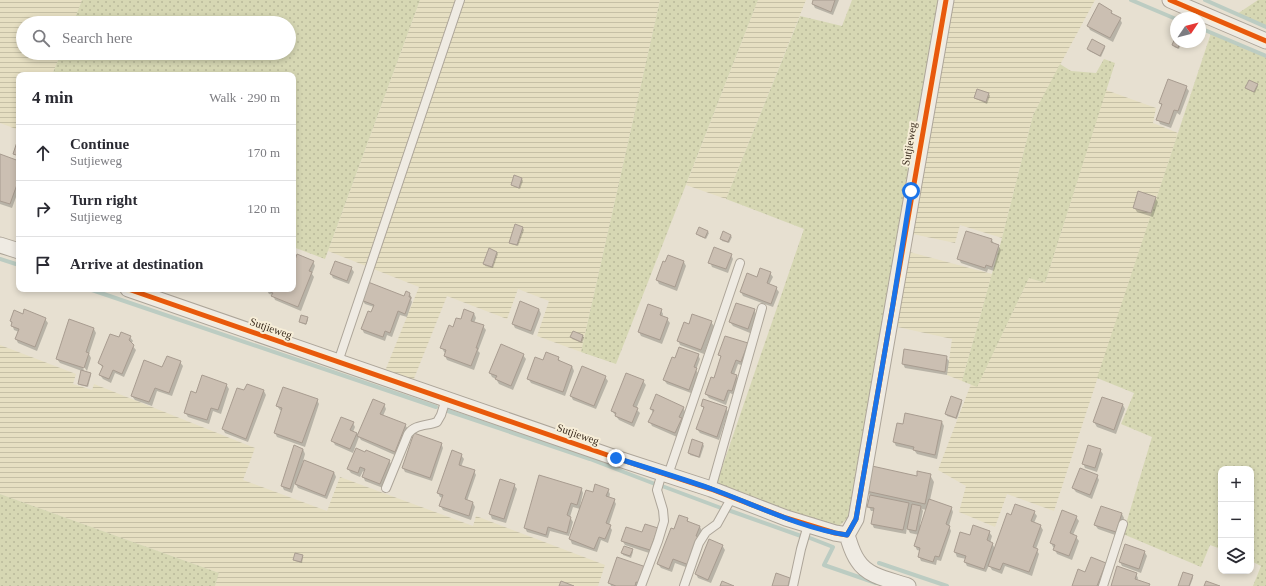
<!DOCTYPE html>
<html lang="en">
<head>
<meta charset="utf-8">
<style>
  :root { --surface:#fff; --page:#f2f2f3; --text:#2b2b33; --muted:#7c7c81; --line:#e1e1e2 }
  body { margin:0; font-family:Georgia,serif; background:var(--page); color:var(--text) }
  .controls { position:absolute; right:12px; bottom:12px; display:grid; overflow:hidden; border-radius:8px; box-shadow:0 2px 6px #0003 }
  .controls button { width:36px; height:36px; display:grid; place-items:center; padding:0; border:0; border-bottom:1px solid var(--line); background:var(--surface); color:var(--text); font:20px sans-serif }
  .compass { position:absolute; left:1170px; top:12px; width:36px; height:36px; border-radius:50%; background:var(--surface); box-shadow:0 2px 6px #0003; rotate:55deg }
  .stop { position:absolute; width:12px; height:12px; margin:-9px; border:3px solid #1a73e8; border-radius:50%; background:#fff }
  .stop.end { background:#1a73e8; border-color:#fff; box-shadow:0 1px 4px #0008 }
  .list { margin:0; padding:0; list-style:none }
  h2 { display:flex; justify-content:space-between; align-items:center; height:52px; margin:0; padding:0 16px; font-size:17px }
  h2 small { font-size:13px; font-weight:400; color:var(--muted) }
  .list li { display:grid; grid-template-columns:26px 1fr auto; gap:12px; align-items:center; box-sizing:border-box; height:56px; padding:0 16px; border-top:1px solid var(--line) }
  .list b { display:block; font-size:15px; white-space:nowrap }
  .list p { margin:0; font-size:13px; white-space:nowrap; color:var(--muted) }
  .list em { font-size:13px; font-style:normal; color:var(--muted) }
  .icon { flex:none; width:22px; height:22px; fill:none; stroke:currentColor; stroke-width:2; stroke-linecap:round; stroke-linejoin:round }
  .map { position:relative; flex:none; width:1266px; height:586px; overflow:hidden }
  .search { position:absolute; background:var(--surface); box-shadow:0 2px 6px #0003; left:16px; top:16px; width:280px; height:44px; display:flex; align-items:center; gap:10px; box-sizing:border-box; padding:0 14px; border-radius:22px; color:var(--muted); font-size:15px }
  .panel { position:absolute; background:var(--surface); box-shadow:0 2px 6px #0003; left:16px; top:72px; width:280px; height:220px; border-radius:8px }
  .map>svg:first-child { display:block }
  .farmland { fill:url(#farmland-rules) }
  .grass { fill:url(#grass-dots) }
  .shadow { fill:#0003; fill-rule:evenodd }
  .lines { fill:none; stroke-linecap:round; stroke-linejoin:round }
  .stream { stroke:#bcccc2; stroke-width:4 }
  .building { fill:#cbbfb2; stroke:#a89c90 }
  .lane-casing { stroke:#ada599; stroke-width:10 }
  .street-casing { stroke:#ada599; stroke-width:17 }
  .lane { stroke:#efebe3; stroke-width:8 }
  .street { stroke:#efebe3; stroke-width:15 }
  .cycleway-casing { stroke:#f7eed8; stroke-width:8 }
  .cycleway { stroke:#e8590c; stroke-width:5 }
  .route { stroke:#1a73e8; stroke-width:5 }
  .labels { text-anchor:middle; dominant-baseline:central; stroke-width:4; stroke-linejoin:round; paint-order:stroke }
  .street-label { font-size:11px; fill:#3d2e20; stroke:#f7eed8 }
</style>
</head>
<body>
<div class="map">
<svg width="1266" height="586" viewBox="0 0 1266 586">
  <defs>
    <pattern id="farmland-rules" width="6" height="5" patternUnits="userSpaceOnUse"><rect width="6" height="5" fill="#e6dfc2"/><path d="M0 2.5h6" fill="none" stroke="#c6c0a6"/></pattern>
    <pattern id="grass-dots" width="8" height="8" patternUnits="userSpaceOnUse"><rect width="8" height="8" fill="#d6d7b3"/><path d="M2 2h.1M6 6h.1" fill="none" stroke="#b9b99a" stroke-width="1.8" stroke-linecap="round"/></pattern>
  </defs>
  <rect width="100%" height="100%" fill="#e7e0d1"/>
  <!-- farmland -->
  <path class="farmland" d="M0 0H82L73 23H23V53H61L52 75H19V122L16 129 0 123Z
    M420 0H660L581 352 537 336 549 301 518 289 507 319 447 296 413 381 385 371 419 287 328 251Z
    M758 0H806L726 199 686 185Z
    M949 0H1095L1033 115 1002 238 960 225 955 243 908 233Z
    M1106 90 1156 108 1153 123 1178 133 1054 511 1007 494 995 527 959 512 966 486 938 470 971 384 977 386 1029 278 1045 283Z
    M906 251 992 274 962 381 947 375 952 339 893 326Z
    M0 345 76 374 73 384 92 390 94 384 255 448 243 480 327 511 340 477 473 526 476 516 605 565 598 586H215L219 573 0 494Z"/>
  <!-- grass -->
  <path class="grass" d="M82 0H420L325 259 293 247V75H52L61 53H289V23H73Z
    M660 0H758L616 364 581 352Z
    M852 0H938L852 507 848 518 839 526 786 514 716 485 804 229 726 199 800 16 842 26Z
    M1258 0H1266V27L1237 14Z
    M1211 33 1266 56V586H1253L1261 566 1251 561V469H1221V549L1210 545 1201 567 1123 534 1152 437 1121 424 1134 393 1097 378Z
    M1104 59 1115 63 1045 283 1029 278 977 387 962 381 1002 238 1033 115 1060 64 1071 71 1096 73Z
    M0 494 219 573 215 586H0Z"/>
  <!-- shadow -->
  <path class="shadow" d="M814 0H839L833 15 815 8 813 4Z
    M1111 11 1114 16 1120 19 1122 23 1113 42 1090 30 1088 26Z
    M1176 40V42H1181V43L1179 49 1174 47 1173 45Z
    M1104 46 1105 48 1101 57 1089 51 1088 49Z
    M1257 84 1258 86 1255 93 1247 89 1246 88Z
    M1186 87 1189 91 1180 115 1177 113 1171 128 1160 124 1158 119 1162 107 1160 103Z
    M977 90 989 94 990 96 987 104 976 99 975 97Z
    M1 155 19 162V189L12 208 0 204V158Z
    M522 179 523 181 520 189 513 186 512 185Z
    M1155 198 1158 202 1153 217 1137 212 1134 207Z
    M523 228 524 230 518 246 511 244 510 242Z
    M708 232 709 233 706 239 699 236 698 234Z
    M731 236 732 237 729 243 722 241 721 239Z
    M992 240 994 244 998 245 1001 250 994 271 988 269 987 272 961 263 959 259Z
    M497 252 498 254 493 268 485 266 484 264Z
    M731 255 733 259 728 273 712 267 710 262Z
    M668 256 684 262 686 266 677 291 659 284 657 280Z
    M293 260 313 261 315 266 312 274 314 277 301 311 275 300 273 295 269 294 266 289H293Z
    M351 268 354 272 349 284 333 278 331 274Z
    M770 273 773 277 769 285 776 288 779 292 773 307 743 296 741 292 757 279Z
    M409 293 412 298 411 300 412 302 407 317 400 315 392 337 387 335 385 341 364 333 362 329 372 313 374 307 365 304 362 300 405 297Z
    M539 309 541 314 533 335 515 328 513 324Z
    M661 310 663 314 662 317 667 319 670 323 662 344 641 336 639 332Z
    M754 310 756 314 750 333 733 326 730 322Z
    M474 313 476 318 474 323 483 326 486 330 478 351 480 353 474 370 447 360 445 356 446 353 444 352 442 348 454 328 461 321Z
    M23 315 45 319 48 323 37 351 18 343 16 339 19 332 14 330 11 321Z
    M307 318 308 320 306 325 301 323 300 321Z
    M711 322 714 326 704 354 680 345 678 340Z
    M94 329 96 333 89 354 91 358 87 371 82 364 81 365 85 372 90 374 91 375 88 387 80 385 79 383 82 371 60 363 57 359Z
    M583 336 584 338 582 343 572 339 571 337Z
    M130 337 133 341 131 344 136 350 124 377 115 373 111 383 103 379 100 375 103 368 99 363 119 338Z
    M747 344 749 348 744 366 738 364 734 375 736 376 739 380 734 395 730 393 726 405 709 398 706 394 714 379 722 358 719 355Z
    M905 350 946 357 949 361 947 375 905 368 903 364Z
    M523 355 526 359 513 390 499 384 496 379 492 377 490 373Z
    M698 355 700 359 696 370 698 373 691 393 667 384 664 380 675 359Z
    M558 358 561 362 572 366 574 371 565 396 531 383 528 378 544 361Z
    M180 362 183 366 172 396 157 391 152 406 135 400 132 396 163 368Z
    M605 377 608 381 596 409 573 400 571 396Z
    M643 381 646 385 636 409 640 413 634 427 619 420 612 411Z
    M226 384 229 389 221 414 213 411 209 424 188 417 185 412 196 394Z
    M247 385 264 391 266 395 248 442 225 433 223 429 245 392Z
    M317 400 319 404 305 447 277 437 275 433 282 411 280 410 277 406Z
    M961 401 962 403 957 419 947 416 946 414Z
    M384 404 386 409 383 416 405 425 408 429 397 456 361 440 359 437 353 453 335 445 333 441 353 423 355 427 353 432 357 433 358 437Z
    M1123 405 1125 409 1116 434 1097 427 1094 422Z
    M702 406 726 408 728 412 719 440 700 433 697 429 704 409Z
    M683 407 685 412 682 420 683 423 677 437 652 426 650 422 653 413 651 409Z
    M942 422 944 426 937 459 917 454 914 450 896 446 894 442 904 425Z
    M441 443 443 448 432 481 405 472 403 468Z
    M703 444 704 446 700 458 690 455 689 453Z
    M303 449 305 454 302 465 334 472 336 477 327 499 298 488 295 483 292 493 284 490 282 486Z
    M1100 450 1103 454 1097 472 1085 468 1083 463Z
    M461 455 464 459 461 467 474 471 476 475 467 501 473 503 475 507 471 520 443 510 440 505 443 498 440 497 438 493Z
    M389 461 392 465 383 488 365 481 363 476 365 472 363 471 360 477 351 473 348 469Z
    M930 475 934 482 930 500 951 507 953 512 949 526 951 531 941 561 937 560 936 565 921 561 919 556 921 551 917 550 915 546 919 535 910 533 907 527 906 534 874 528 872 524 874 511H871L869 507 870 496 868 491 917 477ZM922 509 927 510 922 525H920L923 511Z
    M1097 476 1099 480 1092 499 1076 492 1073 488Z
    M500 480 514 485 517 489 506 523 492 519 490 514Z
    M581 488 583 493 580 506H581L593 493 608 490 610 494 609 498 614 500 616 504 609 525 612 530 608 543 601 540 597 552 572 544 570 539 580 509 573 507 570 517 573 522 569 536 550 531 548 538 527 532 525 528Z
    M1034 512 1037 516 1034 523 1040 525 1043 530 1036 549 1039 554 1032 576 1005 566 1002 574 992 570 989 565 986 572 967 566 965 562 966 559 957 557 955 552 961 533 970 536 989 532 992 536 990 543H992L995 549 1012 516Z
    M1122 514 1124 518 1118 536 1098 529 1095 525Z
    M1076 517 1079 521 1073 535 1076 537 1079 541 1072 560 1057 554 1055 550V548L1053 547 1051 543Z
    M687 519 689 523 700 527 702 531 691 569 675 563 672 572 661 568 658 564 674 531Z
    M645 525 659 533 652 554 625 545 622 540 643 533Z
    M722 545 725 550 711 583 698 578 696 574Z
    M632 550 633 552 631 558 623 555 622 553Z
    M1144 551 1147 556 1141 573 1122 566 1120 562Z
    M302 555 303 557 302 563 295 561 294 559Z
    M1105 564 1107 568 1101 586H1073L1086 573Z
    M645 568 639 586H611L610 583Z
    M1136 574 1138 578 1137 581 1149 586H1112Z
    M1192 576 1193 578 1190 586H1179Z"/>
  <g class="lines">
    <!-- stream -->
    <path class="stream" d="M1131 0 1176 19
      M1205 0 1266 27
      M1200 28 1266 56
      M0 259 19 265
      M89 289 436 407
      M448 411 590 459 655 484
      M662 486 721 508
      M728 510 801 536
      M810 538 833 547 824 565 876 583
      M879 563 947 586"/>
  </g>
  <!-- building -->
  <path class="building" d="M813 0H835L831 12 812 4Z
    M1099 3 1112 11 1111 13 1121 18 1110 38 1087 26Z
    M1175 38 1176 39V42H1180L1178 48 1172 45Z
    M1092 39 1105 46 1100 56 1087 49Z
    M1168 79 1187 86 1178 111 1174 110 1169 124 1156 120 1162 104 1159 103Z
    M1249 80 1258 84 1254 92 1245 88Z
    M977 89 989 93 986 102 974 98Z
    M19 136V156L13 154Z
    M0 154 19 161 18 173H19V179L10 204 0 201Z
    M514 175 522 178 519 188 511 185Z
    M1138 191 1156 197 1151 213 1133 208Z
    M515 224 523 227 517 245 509 243Z
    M699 227 708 231 705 238 696 234Z
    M723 231 731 235 728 242 720 239Z
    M966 231 992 239 991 242 999 245 992 267 986 265 985 268 957 259Z
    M714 247 732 254 726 269 708 263Z
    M489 248 497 252 492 267 483 264Z
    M297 254 314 261 309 271 312 272 298 307 271 296 273 293 265 290 293 289V259L295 260Z
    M668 255 684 261 675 287 656 280 663 261 665 262Z
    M335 261 352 267 347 281 330 274Z
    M760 268 771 272 767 283 777 287 771 304 740 292 747 273 757 277Z
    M368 282 404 296 406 291 410 293 409 297H411L405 314 398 311 390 333 385 331 383 337 361 329 368 311 371 312 374 305 361 300Z
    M520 301 539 309 531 331 512 324Z
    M736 303 755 309 748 329 729 322Z
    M648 304 662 309 660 315 668 318 660 340 638 332Z
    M24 309 46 318 35 347 15 339 19 329 11 326 12 322 10 321 14 310 23 314Z
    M464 309 474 313 471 321 484 325 476 348H478L471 366 444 356 446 350 440 348 449 325 453 327 456 318 461 319Z
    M692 314 712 321 701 350 677 341 684 322 689 324Z
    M301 315 308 317 306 324 299 322Z
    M69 319 94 328 86 352 89 353 84 368 56 359Z
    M573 331 583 335 581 342 570 337Z
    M121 332 131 336 129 340 134 345 122 374 113 370 109 379 99 375 103 366 98 363 110 334 119 337Z
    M725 336 748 343 741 362 736 360 731 373 737 375 732 391 728 390 724 401 705 394 711 377 714 378 721 356 718 355Z
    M501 344 524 354 511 386 495 379 497 376 489 373Z
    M679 347 699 354 694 367 697 368 689 390 663 380 672 357 675 358Z
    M904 349 947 356 945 372 902 364Z
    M546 352 559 357 558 360 572 366 563 392 527 379 535 357 543 360Z
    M167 356 181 361 169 393 155 388 149 402 131 396 144 360 162 367Z
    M582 366 606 376 594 406 570 396Z
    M81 370 91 373 87 386 78 384Z
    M626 373 644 380 633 406 638 408 632 423 615 416 616 413 611 411Z
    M202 375 227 384 218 410 211 408 207 420 184 413 191 391 196 393Z
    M247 384 264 390 246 439 222 429 237 388 244 390Z
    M283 387 318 399 302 443 274 433 282 408 276 406Z
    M656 394 684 407 679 417 682 418 675 433 648 422 654 410 650 409Z
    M951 396 962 400 956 418 945 414Z
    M1102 397 1123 404 1114 430 1093 422Z
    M373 399 385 404 380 414 406 424 395 452 357 436Z
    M703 399 727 407 717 437 696 429 704 407 701 406Z
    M905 413 942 421 935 455 913 450 914 447 893 442 897 423 903 424Z
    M341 417 354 422 350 430 357 433 350 449 331 441Z
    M414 433 442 443 430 478 402 468Z
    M692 439 703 443 699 457 688 453Z
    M294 445 303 449 290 489 281 486Z
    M1088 445 1101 449 1095 468 1082 464Z
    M356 448 365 452 366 450 390 460 380 484 362 477 365 469 360 467 358 473 347 469Z
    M452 450 462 454 459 465 475 470 465 499 473 502 469 516 439 506 443 495 437 493Z
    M304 460 334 472 325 496 295 484Z
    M872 466 917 476V471L931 474 925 504 866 491Z
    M1080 468 1098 475 1090 495 1072 488Z
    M539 475 582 488 577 505 571 503 567 515 571 517 567 533 548 527 546 535 524 528Z
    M500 479 515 484 504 519 489 514Z
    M595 484 609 489 606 496 615 499 606 523 611 525 605 539 599 537 594 549 569 539 586 490 593 492Z
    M870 495 909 503 903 530 871 524 874 508 867 507Z
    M929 499 952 507 946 524 950 526 939 557 935 556 933 562 918 557 920 548 914 546Z
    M912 504 921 506 916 531 907 529Z
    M1015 504 1035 511 1031 521 1041 525 1033 547 1038 549 1029 572 1003 563 1000 570 988 566 1007 513 1011 515Z
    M1101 506 1122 513 1116 532 1094 525Z
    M1062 510 1077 516 1070 533 1077 536 1069 556 1053 550 1055 545 1050 543Z
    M679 515 688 518 687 521 700 526 696 536 700 537 689 565 673 559 669 569 657 564 671 528 674 529Z
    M645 524 658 528 650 550 621 541 626 527 642 532Z
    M973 525 990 531 987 540 993 543 984 569 964 562 966 556 954 552 960 532 970 535Z
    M709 539 723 545 708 580 695 574Z
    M1125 544 1145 551 1139 569 1119 562Z
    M624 546 633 549 630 556 621 553Z
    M295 553 303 555 301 562 293 560Z
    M617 557 646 567 641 583 636 582 635 586H616L608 583Z
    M1091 557 1106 563 1097 586H1072L1078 569 1085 572Z
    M1117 566 1137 573 1135 579 1150 584 1149 586H1111Z
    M1183 572 1193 575 1189 586H1178Z
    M776 573 790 578 788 586H772Z
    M561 581 574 586H559Z
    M722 581 734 586H720Z
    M1206 581 1220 586H1204Z"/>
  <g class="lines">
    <defs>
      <path id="lane" d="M338 362 460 0
        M668 475 740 263
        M386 488 408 434C415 424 427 426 437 422L441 415 446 399
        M711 489 762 308
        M641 586 658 541 664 521 663 510 657 490 662 473
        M684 586 699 543 706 532 717 524 732 497
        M793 586 801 549 808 525
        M1103 586 1123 524"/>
      <path id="street" d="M1170 0 1266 41
        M0 245 19 251
        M128 289 616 458 711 489 786 518 835 533 847 535
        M847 535 856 519C886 346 915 173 946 0
        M847 535C850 544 852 553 858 561 868 577 891 580 908 586"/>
    </defs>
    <!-- lane casing -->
    <use href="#lane" class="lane-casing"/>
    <!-- street casing -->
    <use href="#street" class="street-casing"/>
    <!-- lane -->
    <use href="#lane" class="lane"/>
    <!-- street -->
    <use href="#street" class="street"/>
    <defs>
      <path id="cycleway" d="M1170 0 1266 41
        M128 289 616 458 711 489 786 518 835 533 847 535 856 519C886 346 915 173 946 0"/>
    </defs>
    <!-- cycleway casing -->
    <use href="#cycleway" class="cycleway-casing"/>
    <!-- cycleway -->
    <use href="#cycleway" class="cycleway"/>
  </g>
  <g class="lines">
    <!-- route -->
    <path class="route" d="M616 458C648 468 680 478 712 489 756 505 800 528 847 535L856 519 893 304 911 191"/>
  </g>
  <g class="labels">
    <!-- street labels -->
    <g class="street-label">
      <text transform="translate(909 144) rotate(-80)">Sutjieweg</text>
      <text transform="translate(271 328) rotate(19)">Sutjieweg</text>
      <text transform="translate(578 434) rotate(19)">Sutjieweg</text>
    </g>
  </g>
</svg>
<div class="controls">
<button>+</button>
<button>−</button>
<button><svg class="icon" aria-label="layers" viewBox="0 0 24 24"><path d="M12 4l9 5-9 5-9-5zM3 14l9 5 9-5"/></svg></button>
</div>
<svg class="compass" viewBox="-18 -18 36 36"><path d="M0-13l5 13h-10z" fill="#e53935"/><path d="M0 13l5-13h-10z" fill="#7c7c81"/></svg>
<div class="stop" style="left:911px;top:191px"></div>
<div class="stop end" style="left:616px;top:458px"></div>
<div class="search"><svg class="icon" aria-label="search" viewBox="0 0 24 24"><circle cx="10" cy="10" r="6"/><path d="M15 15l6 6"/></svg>Search here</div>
<section class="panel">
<h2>4 min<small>Walk · 290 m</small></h2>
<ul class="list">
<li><svg class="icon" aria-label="ahead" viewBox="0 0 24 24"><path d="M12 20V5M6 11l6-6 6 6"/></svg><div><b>Continue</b><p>Sutjieweg</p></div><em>170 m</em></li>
<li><svg class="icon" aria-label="right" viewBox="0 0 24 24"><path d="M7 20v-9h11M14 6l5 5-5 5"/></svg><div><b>Turn right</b><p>Sutjieweg</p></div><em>120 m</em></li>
<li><svg class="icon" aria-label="arrive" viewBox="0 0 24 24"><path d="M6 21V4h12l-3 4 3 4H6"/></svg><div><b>Arrive at destination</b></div></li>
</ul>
</section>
</div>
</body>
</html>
